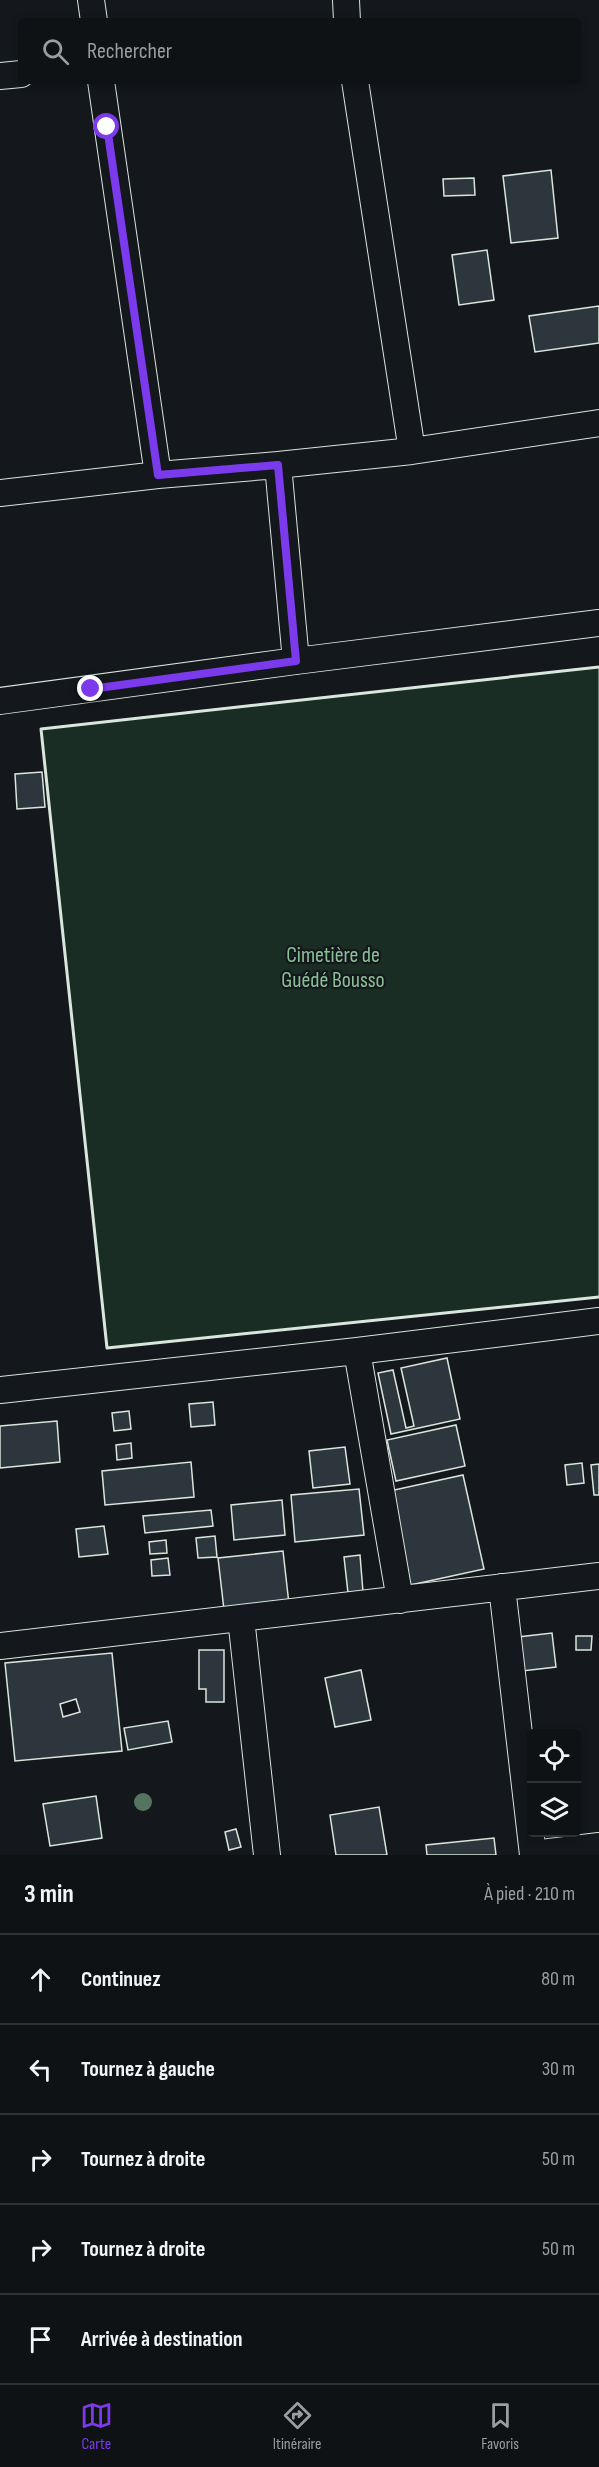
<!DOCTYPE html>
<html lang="fr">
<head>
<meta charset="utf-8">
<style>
  :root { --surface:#0f1215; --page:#181b1e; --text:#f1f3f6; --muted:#9b9ea0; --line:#2f3234; --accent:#7c3aed }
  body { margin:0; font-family:"Sofia Sans Condensed",sans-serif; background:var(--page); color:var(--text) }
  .controls { position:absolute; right:18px; bottom:18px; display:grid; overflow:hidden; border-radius:6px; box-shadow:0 3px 9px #0003 }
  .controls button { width:54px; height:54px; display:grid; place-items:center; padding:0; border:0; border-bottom:2px solid var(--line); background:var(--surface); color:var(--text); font:30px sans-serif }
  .stop { position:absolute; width:18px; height:18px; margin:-14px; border:4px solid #7c3aed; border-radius:50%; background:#fff }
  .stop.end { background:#7c3aed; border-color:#fff; box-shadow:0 2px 6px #0008 }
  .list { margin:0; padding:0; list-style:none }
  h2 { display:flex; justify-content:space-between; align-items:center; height:78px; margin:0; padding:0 24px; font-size:26px }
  h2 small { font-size:20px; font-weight:400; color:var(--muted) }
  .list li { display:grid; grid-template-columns:39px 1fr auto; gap:18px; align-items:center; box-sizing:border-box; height:90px; padding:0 24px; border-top:2px solid var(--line) }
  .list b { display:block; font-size:22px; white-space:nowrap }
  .list em { font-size:20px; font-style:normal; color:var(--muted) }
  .icon { flex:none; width:33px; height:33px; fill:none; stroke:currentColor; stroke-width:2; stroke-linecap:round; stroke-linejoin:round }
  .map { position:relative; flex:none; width:599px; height:1855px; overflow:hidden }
  .search { position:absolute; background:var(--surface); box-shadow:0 3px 9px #0003; left:18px; right:18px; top:18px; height:66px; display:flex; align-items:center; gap:15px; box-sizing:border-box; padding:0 21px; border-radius:6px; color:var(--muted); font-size:22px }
  .sheet { height:528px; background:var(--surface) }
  nav { display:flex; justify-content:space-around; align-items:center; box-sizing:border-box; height:84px; border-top:2px solid var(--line); background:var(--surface); font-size:16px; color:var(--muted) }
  nav a { display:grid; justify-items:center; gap:3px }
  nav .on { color:var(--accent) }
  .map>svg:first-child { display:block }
  .green { fill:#1a2d24; stroke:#939e99; stroke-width:1.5 }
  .building { fill:#2c363c; stroke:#d8e6dc; stroke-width:1.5; fill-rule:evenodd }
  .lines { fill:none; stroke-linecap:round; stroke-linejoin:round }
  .minor-casing { stroke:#d8e6dc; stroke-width:28 }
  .minor { stroke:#14181c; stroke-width:26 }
  .wall { stroke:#d8e6dc; stroke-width:3 }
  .tree { fill:#55745f }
  .route { stroke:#7c3aed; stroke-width:8 }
  .labels { text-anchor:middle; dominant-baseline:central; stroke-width:4.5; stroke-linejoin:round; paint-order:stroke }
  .park-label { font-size:22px; fill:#8ac095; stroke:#14181c }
</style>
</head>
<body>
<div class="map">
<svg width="599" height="1855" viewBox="0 0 599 1855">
  <rect width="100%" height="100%" fill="#14181c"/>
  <!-- green -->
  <path class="green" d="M599 667V1297L107 1348 41 729Z"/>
  <!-- building -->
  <path class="building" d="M551 170 558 238 511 243 503 176Z
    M474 178 475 195 444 196 443 179Z
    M487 250 494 300 459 305 452 255Z
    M599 306V343L535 352 529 316Z
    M42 772 45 807 17 809 15 774Z
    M447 1358 460 1419 391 1434 378 1373 393 1370 406 1428 414 1426 401 1368Z
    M213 1402 215 1425 191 1427 189 1404Z
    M129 1411 131 1429 114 1431 112 1413Z
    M57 1421 60 1462 0 1468V1426Z
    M456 1425 465 1466 396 1481 387 1440Z
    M131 1443 132 1458 117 1460 116 1445Z
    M345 1447 350 1484 313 1488 309 1451Z
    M191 1462 194 1497 105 1505 102 1471Z
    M582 1463 584 1483 567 1485 565 1465Z
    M599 1464V1495H594L591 1465Z
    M463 1475 484 1569 406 1586 385 1492Z
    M359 1489 364 1535 295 1542 291 1495Z
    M282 1500 285 1535 234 1540 231 1505Z
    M211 1510 213 1526 145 1533 143 1516Z
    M104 1526 108 1554 79 1557 76 1529Z
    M215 1536 217 1557 198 1558 196 1538Z
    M166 1540 167 1553 150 1554 149 1542Z
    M283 1551 289 1604 224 1610 218 1558Z
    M360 1555 363 1592 348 1593 344 1557Z
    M168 1558 170 1575 152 1576 151 1560Z
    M552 1633 556 1667 522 1671 518 1637Z
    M576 1636H592L591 1650H576Z
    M199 1650H224V1702H206V1689H199Z
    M112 1653 122 1751 15 1761 5 1663ZM76 1699 80 1712 63 1717 60 1704Z
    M361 1670 371 1720 335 1727 325 1678Z
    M168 1721 172 1742 128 1750 124 1728Z
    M96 1796 102 1838 50 1846 43 1804Z
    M379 1807 387 1855H336L330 1815Z
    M236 1829 241 1847 229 1850 225 1832Z
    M494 1838 496 1855H427L426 1845Z"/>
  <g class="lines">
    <defs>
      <path id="minor" d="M91 0 94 21
        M346 0 347 21
        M0 76 21 74
        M101 81 158 475
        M355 81 412 451
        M278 465 296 661
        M0 493 158 475 278 465 412 451 599 423
        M0 701 296 661 599 623
        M357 1351 400 1600
        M0 1390 357 1351 599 1321
        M502 1587 533 1855
        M241 1618 267 1855
        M0 1646 599 1576
        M533 1854 599 1846"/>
    </defs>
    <!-- minor casing -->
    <use href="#minor" class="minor-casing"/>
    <!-- minor -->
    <use href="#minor" class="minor"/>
    <!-- wall -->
    <path class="wall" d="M599 667 41 729 107 1348 599 1297"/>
  </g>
  <!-- trees -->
  <circle class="tree" cx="143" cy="1802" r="9"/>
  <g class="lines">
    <!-- route -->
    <path class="route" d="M91 689 296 661 278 465 158 475 107 127"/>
  </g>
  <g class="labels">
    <!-- park labels -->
    <g class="park-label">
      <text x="333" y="955">Cimetière de<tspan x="333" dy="25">Guédé Bousso</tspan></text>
    </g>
  </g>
</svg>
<div class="controls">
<button><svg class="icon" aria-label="locate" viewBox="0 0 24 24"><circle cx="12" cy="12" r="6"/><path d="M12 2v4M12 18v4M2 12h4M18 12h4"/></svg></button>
<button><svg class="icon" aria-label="layers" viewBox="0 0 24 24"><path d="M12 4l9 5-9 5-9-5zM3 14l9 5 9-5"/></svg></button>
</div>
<div class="stop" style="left:107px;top:127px"></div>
<div class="stop end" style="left:91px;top:689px"></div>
<div class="search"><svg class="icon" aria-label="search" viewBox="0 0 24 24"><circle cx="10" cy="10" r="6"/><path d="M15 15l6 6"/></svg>Rechercher</div>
</div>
<section class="sheet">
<h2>3 min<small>À pied · 210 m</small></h2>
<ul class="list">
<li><svg class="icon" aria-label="ahead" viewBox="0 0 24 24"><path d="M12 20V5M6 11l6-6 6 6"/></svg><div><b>Continuez</b></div><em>80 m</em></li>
<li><svg class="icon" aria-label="left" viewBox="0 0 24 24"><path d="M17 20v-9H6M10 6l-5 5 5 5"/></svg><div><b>Tournez à gauche</b></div><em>30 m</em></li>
<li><svg class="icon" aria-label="right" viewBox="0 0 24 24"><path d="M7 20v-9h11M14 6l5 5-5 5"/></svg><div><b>Tournez à droite</b></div><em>50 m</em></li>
<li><svg class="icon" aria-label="right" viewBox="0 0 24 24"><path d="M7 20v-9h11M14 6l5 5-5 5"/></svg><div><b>Tournez à droite</b></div><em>50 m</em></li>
<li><svg class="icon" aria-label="arrive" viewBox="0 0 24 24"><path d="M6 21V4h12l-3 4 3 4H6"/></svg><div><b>Arrivée à destination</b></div></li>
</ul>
</section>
<nav>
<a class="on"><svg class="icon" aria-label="map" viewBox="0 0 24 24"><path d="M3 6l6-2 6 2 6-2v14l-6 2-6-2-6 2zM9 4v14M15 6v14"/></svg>Carte</a>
<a><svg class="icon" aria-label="directions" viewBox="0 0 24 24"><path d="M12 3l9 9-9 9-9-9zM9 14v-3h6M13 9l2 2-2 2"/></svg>Itinéraire</a>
<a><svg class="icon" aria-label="saved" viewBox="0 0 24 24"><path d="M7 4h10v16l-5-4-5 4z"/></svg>Favoris</a>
</nav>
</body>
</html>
